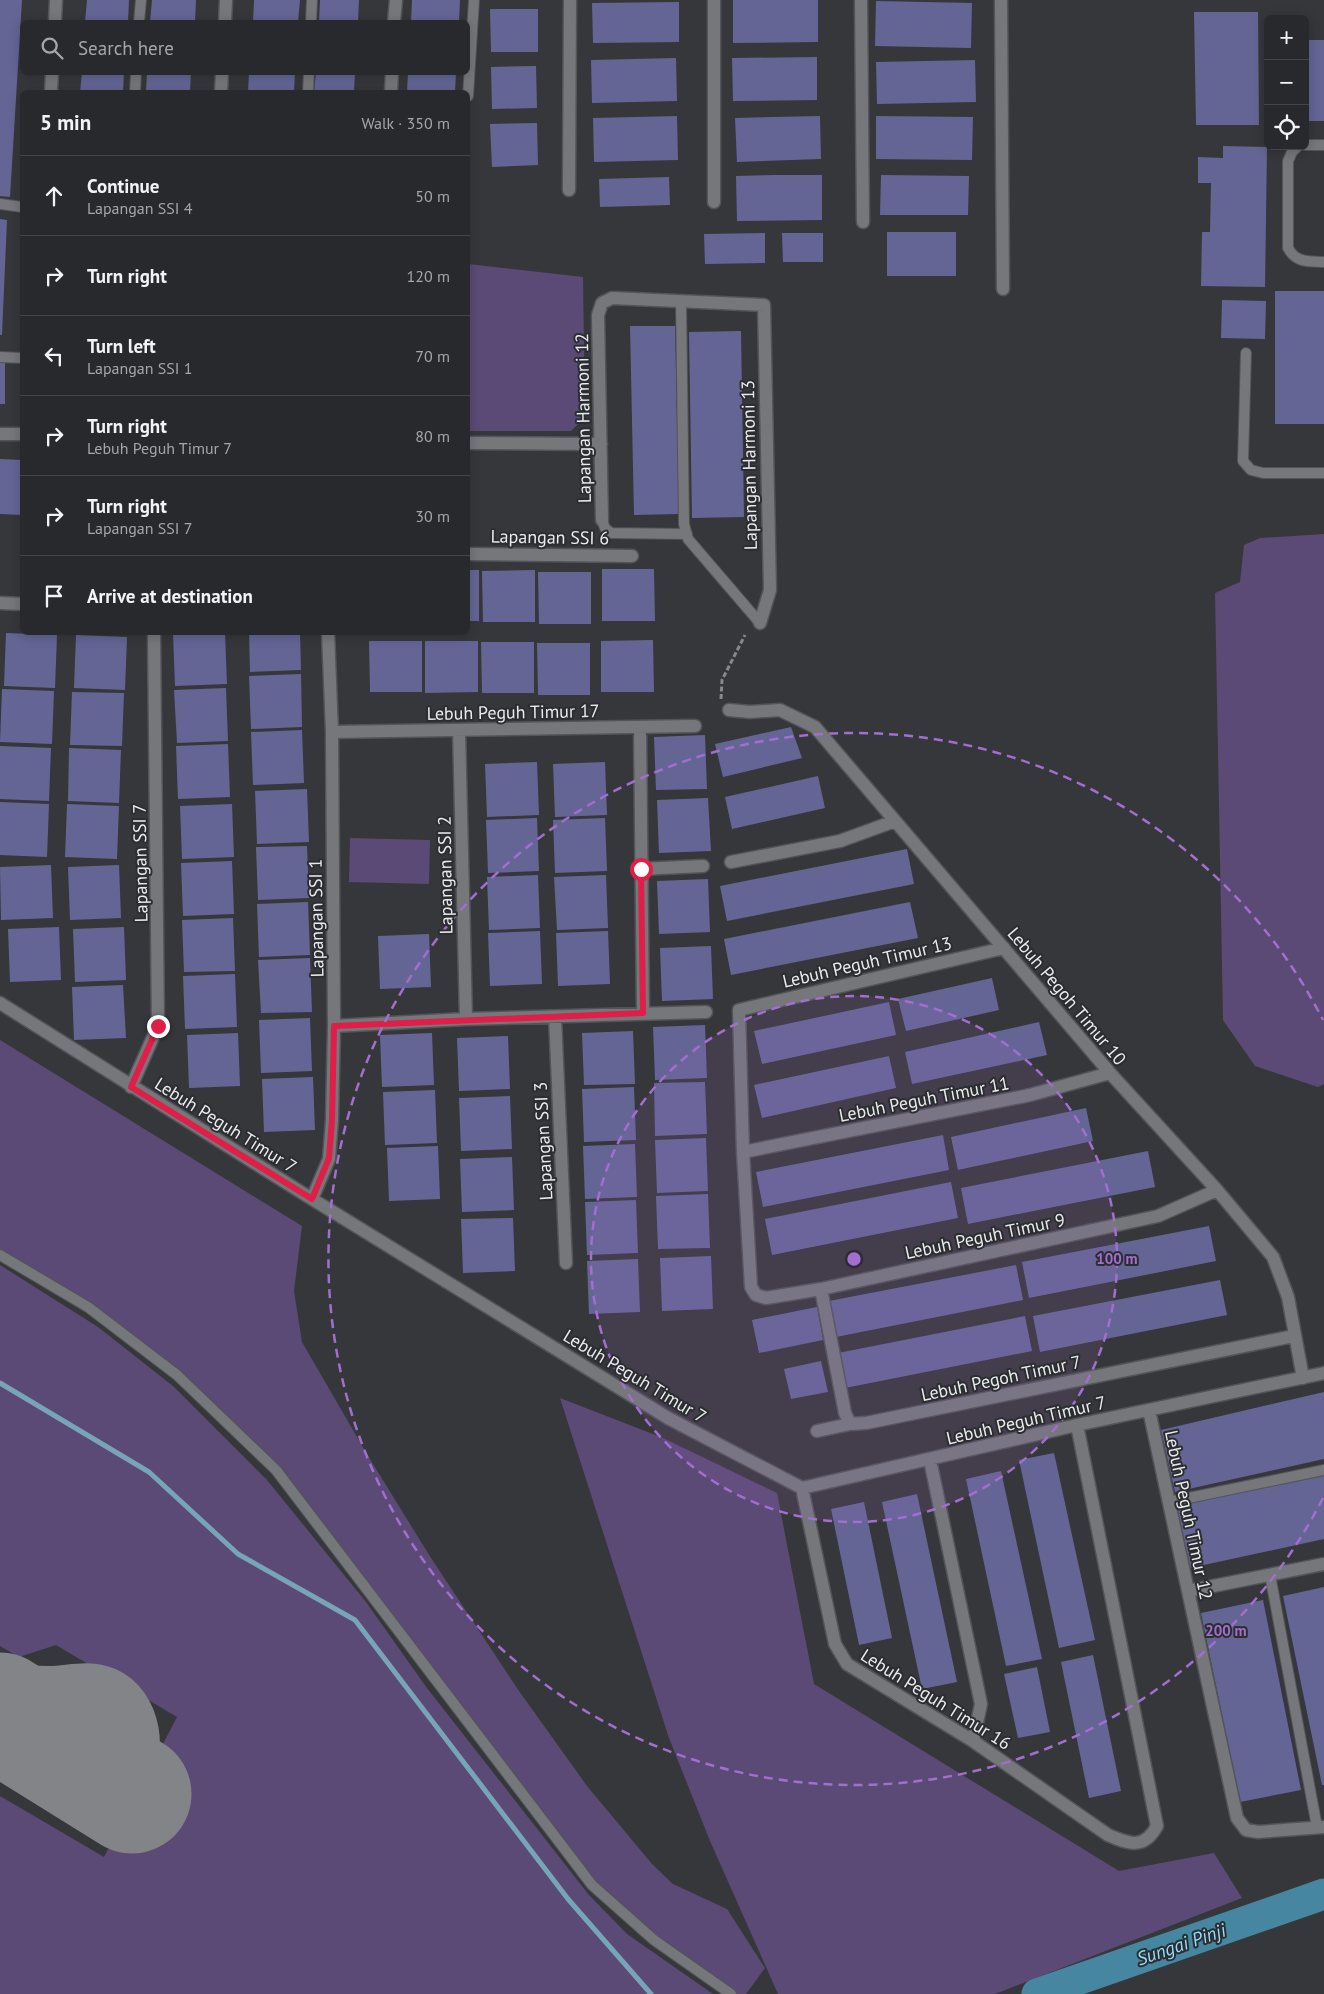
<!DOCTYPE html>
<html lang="en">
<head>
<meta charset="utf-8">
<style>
  :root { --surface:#28292c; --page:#303134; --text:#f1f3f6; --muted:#a5a6a9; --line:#444548 }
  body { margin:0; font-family:"PT Sans",sans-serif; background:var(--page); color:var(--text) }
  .controls { position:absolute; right:15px; top:15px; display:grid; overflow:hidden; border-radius:8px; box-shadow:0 2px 12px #0003 }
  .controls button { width:45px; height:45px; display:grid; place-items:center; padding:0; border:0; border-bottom:1px solid var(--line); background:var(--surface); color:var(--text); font:25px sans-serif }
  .stop { position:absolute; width:15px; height:15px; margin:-11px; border:4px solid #e11d48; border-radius:50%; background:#fff }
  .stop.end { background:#e11d48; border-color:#fff; box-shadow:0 1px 5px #0008 }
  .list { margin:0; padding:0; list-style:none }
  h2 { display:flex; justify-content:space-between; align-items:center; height:65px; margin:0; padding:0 20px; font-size:21px }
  h2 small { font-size:16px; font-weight:400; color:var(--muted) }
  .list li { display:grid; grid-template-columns:32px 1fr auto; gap:15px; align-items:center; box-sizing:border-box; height:80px; padding:0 20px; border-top:1px solid var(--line) }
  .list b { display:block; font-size:19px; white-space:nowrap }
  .list p { margin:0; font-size:16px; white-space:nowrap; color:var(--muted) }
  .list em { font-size:16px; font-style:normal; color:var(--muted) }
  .icon { flex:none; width:28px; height:28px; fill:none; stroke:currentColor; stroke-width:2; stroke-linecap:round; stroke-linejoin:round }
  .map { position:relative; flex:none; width:1324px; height:1994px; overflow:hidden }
  .search { position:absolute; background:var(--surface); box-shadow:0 2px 12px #0003; left:20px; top:20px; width:450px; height:55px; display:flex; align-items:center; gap:12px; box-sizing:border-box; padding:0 18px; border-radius:8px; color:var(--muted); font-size:19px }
  .panel { position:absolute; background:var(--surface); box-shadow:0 2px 12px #0003; left:20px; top:90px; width:450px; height:545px; border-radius:8px }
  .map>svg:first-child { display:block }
  .green { fill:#5b4a75 }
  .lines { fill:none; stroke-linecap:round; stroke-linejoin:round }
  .stream { stroke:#77a4b7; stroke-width:5 }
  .river { stroke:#4686a0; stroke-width:31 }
  .taxiway { stroke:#828487; stroke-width:48 }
  .runway { stroke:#828487; stroke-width:119 }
  .building { fill:#646595 }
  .service-casing { stroke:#525457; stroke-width:12 }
  .minor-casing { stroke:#525457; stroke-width:15 }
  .path { stroke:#87888b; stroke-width:3; stroke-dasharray:5 2.5; stroke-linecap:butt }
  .service { stroke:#75777b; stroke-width:10 }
  .minor { stroke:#75777b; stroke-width:12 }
  .route { stroke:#e11d48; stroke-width:6 }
  .ring { fill:none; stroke:#a26ecf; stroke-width:2.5; stroke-dasharray:9 6 }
  .labels { text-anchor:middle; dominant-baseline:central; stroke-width:4; stroke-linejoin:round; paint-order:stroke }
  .street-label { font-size:18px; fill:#e9eaec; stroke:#2b2d30 }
  .water-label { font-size:19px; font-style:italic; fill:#94defd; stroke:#2b2d30 }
  .centre { fill:#a26ecf; stroke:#2b2d30; stroke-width:2.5 }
  .ring-label { font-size:15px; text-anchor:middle; font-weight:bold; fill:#a26ecf; stroke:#2b2d30; stroke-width:4; stroke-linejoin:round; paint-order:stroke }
</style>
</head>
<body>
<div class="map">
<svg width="1324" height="1994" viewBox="0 0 1324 1994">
  <rect width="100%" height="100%" fill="#36373b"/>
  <!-- green -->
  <path class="green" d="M468 264 583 277 585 417 571 431H469Z
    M1324 534V1084L1318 1087 1255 1066 1223 1020 1215 593 1240 582 1244 545 1260 538Z
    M350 838 430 840 429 884 349 882Z
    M0 1040 302 1226 294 1291 302 1342 368 1456 431 1558 519 1691 587 1786 652 1864 673 1884 727 1909 765 1968 746 1994H736L657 1937 595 1881 278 1468 161 1358 89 1301 0 1249Z
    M0 1265 98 1327 173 1386 267 1480 366 1602 427 1688 589 1895 627 1934 713 1994H0V1796L104 1857 177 1717 56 1645 19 1657 0 1646Z
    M560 1398 663 1438 777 1493 814 1684 1119 1871 1214 1853 1242 1898 995 1994H778L710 1841 669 1738Z"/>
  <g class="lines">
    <!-- stream -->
    <path class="stream" d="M0 1383 149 1472 238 1554 355 1620 568 1899 651 1994"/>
    <!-- river -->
    <path class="river" d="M1037 1994 1324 1894"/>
    <!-- taxiway -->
    <path class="taxiway" d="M0 1685C16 1689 33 1690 50 1690 70 1690 86 1683 106 1691 137 1704 147 1757 121 1779 105 1791 85 1792 66 1792L0 1734"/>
    <!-- runway -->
    <path class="runway" d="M0 1712 132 1794"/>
  </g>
  <!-- building -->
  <path class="building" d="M0 0H22L10 197 0 196Z
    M87 0H129L128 22H85Z
    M152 0H196L195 22H150Z
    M254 0H300L298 22H253Z
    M320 0H359L358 22H319Z
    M412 0H460L459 22H411Z
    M733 0H818V42L733 43Z
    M876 1 972 3 971 48 875 46Z
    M679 2V42L593 43 592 3Z
    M490 9H538V52H491Z
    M1194 12H1258L1259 125H1196Z
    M1305 40H1324V121H1305Z
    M817 57V100L733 101 732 58Z
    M676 58 677 101 592 103 591 60Z
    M975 60 976 102 877 104 876 62Z
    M536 66 537 108 492 109 491 67Z
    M82 72H124L123 92H80Z
    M147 72H191L190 92H146Z
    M249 72H295L294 92H248Z
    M316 72H355L354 92H314Z
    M408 72H456L455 92H407Z
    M677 116 678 160 594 162 593 118Z
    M820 116 821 159 737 162 735 118Z
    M876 116 973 117 972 160 876 159Z
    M537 123 538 165 492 167 490 124Z
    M1223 146 1267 147 1265 287 1201 286 1202 232H1210L1211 183H1198V157L1223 158Z
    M777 175H822V220L737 221 736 176Z
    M881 175 969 176 968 215H880Z
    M669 177 670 205 600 207 599 179Z
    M0 219 7 220 2 335H0Z
    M887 232H956V276H887Z
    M765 233V263L705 264 704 234Z
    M782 233H823V262H783Z
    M1275 291H1324V424H1275Z
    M1222 300 1266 301 1265 339 1221 338Z
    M630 326H675L679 514 634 515Z
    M741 331 744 517 692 518 689 332Z
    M0 363H5V404H0Z
    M0 459 22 460V515L0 514Z
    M602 569H654L655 621H602Z
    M468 570H479V621H468Z
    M535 570V622H483L482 571Z
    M538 572H591V624H539Z
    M225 632 227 684 175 686 173 633Z
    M249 632H300L301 670 250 672Z
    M6 633 57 635 55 688 4 686Z
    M76 635 127 637 125 690 74 688Z
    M653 640 654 692H601V641Z
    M369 641H422V692H370Z
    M425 641H478V692L425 693Z
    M481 642H534V693H482Z
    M537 643H590V695H538Z
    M301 674 302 727 251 729 249 676Z
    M226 688 228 741 177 743 174 690Z
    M2 689 54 691 52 744 0 742Z
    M72 692 124 693 122 746 70 745Z
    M791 727 802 758 723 777 715 744Z
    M302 730 304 783 253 785 251 732Z
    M705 735 707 789 656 790 654 737Z
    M228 744 230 797 178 799 176 746Z
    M0 746 51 748 49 801 0 799Z
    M69 748 121 750 119 803 68 801Z
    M537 762 539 815 487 817 485 764Z
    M605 762 607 815 555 817 553 764Z
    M818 776 825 808 732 829 725 797Z
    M307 789 309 842 257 844 255 791Z
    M708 798 711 851 659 853 657 800Z
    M0 802 49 804 47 857 0 855Z
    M67 804 119 806 117 859 65 857Z
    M232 804 234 857 182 859 180 806Z
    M537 818 539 871 488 873 486 820Z
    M605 818 607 871 555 873 553 820Z
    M307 846 309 898 258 900 256 847Z
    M907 849 914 884 727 921 720 886Z
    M232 861 234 914 183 916 181 863Z
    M51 865 53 918 1 920 0 867Z
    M119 865 121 918 70 920 68 867Z
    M538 875 540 928 489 930 487 877Z
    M606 875 608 928 557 930 554 877Z
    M708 879 710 932 659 934 657 881Z
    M308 902 310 955 259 957 257 904Z
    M910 902 918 938 731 975 724 939Z
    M233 918 235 971 184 972 182 920Z
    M59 927 61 980 10 982 8 929Z
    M124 927 126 980 75 982 73 929Z
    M540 931 542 984 490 986 488 933Z
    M608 931 610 984 558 986 556 933Z
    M429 934 431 987 380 989 378 936Z
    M711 946 713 999 662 1001 660 948Z
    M310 958 312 1012 261 1013 258 960Z
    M235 974 237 1027 185 1029 183 976Z
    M992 978 999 1010 906 1031 898 999Z
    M123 985 126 1038 74 1040 72 987Z
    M889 1002 896 1035 762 1064 754 1031Z
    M310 1018 312 1071 261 1073 259 1020Z
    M1039 1022 1047 1055 912 1084 905 1052Z
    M705 1025 707 1078 655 1080 653 1027Z
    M633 1031 635 1084 584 1085 582 1033Z
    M238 1033 240 1086 189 1088 187 1035Z
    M432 1033 434 1085 382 1087 380 1035Z
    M508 1036 510 1089 459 1091 457 1038Z
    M889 1056 896 1088 762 1118 754 1085Z
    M313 1077 315 1130 264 1132 262 1079Z
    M705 1082 707 1134 655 1136 654 1083Z
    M634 1087 636 1140 584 1142 582 1089Z
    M435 1090 437 1143 385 1145 383 1092Z
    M510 1096 512 1149 461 1151 459 1098Z
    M1086 1108 1093 1141 958 1170 951 1137Z
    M943 1135 949 1170 763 1207 756 1172Z
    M706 1138 708 1191 657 1193 655 1140Z
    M635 1144 637 1197 585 1199 583 1146Z
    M438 1146 440 1199 389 1201 387 1148Z
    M1148 1151 1155 1187 968 1224 961 1188Z
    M512 1157 514 1210 462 1212 460 1159Z
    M951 1182 958 1218 772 1255 765 1219Z
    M708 1194 710 1248 658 1249 656 1196Z
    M636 1200 638 1253 587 1255 585 1202Z
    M513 1218 515 1271 463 1273 461 1219Z
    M1209 1226 1216 1261 1029 1298 1022 1262Z
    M711 1256 713 1309 662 1311 660 1258Z
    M638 1259 640 1312 589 1314 587 1261Z
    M1016 1265 1023 1300 836 1337 829 1301Z
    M1220 1280 1227 1315 1040 1352 1033 1316Z
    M817 1307 823 1340 759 1353 752 1320Z
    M1025 1316 1032 1351 845 1388 838 1353Z
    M821 1361 828 1392 791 1399 784 1369Z
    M1324 1392V1459L1175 1492 1161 1430Z
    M1054 1453 1095 1640 1059 1648 1019 1460Z
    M1001 1471 1042 1659 1006 1666 966 1479Z
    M1324 1473V1539L1190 1568 1176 1505Z
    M917 1494 957 1682 922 1689 882 1502Z
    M864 1502 892 1638 859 1645 831 1509Z
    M1324 1587V1785H1322L1283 1596Z
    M1263 1600 1301 1790 1240 1802 1201 1613Z
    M1093 1655 1121 1791 1089 1798 1061 1662Z
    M1037 1667 1050 1732 1018 1738 1004 1674Z"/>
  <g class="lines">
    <defs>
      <path id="service" d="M139 22 141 0
        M311 22 312 0
        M135 92 136 72
        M308 92 309 72
        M468 96 474 0
        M1305 145H1324
        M1298 146 1292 152 1288 161V248C1296 263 1308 261 1324 262
        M0 204 22 207
        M681 301 684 524 688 539 760 623
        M1246 353 1243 461 1251 470 1263 473H1324
        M0 357 22 358
        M602 520 605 528 611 533 687 534
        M0 1255 88 1307 177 1375 276 1470 592 1885 654 1940 731 1994
        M1169 1502 1324 1470
        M1270 1575 1317 1827"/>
      <path id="minor" d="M861 0 863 222
        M1001 0 1003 289
        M55 22 56 0
        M225 22 226 0
        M394 22 396 0
        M51 92 52 72
        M221 92 222 72
        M391 92 392 72
        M569 190 570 0
        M714 202V0
        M0 434H22
        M468 443 601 444
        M602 520 598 315 602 303 612 298 764 305 770 590 760 623
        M468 554 632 556
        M0 603 22 604
        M729 710 750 712 780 710 815 727 1110 1073 1217 1190 1273 1257 1288 1297 1303 1378
        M640 728 643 1013
        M459 730 466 1019
        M332 732 695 726
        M731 862 840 841 895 821
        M641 869 703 866
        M1004 948 739 1010 743 1152 751 1287 756 1295 766 1298 821 1289 1158 1216 1217 1190
        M0 1003 312 1199 668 1418 802 1488 1077 1425 1324 1373
        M555 1017 566 1263
        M334 1026 466 1019 706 1012
        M131 1087 158 1026 154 632
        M743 1152 1030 1095 1110 1073
        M312 1199 329 1159 332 1120 334 1026 332 732 328 632
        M821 1289 845 1413 850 1424 866 1423 1294 1336
        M1149 1410 1237 1818 1246 1830 1258 1832 1324 1827
        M817 1431 850 1424
        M930 1460 981 1704 973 1741
        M802 1488 835 1644 847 1664 973 1741 1108 1835C1129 1844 1144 1850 1157 1826L1077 1425
        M1188 1591 1324 1564"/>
    </defs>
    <!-- service casing -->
    <use href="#service" class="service-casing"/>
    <!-- minor casing -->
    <use href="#minor" class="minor-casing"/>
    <!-- path -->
    <path class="path" d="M721 699 722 680 745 635"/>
    <!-- service -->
    <use href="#service" class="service"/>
    <!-- minor -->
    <use href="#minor" class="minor"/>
  </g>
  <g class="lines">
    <!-- route -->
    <path class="route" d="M158 1026 131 1087 312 1199 329 1158 332 1120 334 1026 643 1013 641 869"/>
  </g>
  <!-- distance rings -->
  <circle cx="854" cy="1259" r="263" fill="#a26ecf" fill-opacity=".12"/>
  <g class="ring">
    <circle cx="854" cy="1259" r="263"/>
    <path d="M1323 1498A526 526 0 1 1 1323 1020"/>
  </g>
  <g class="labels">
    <!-- street labels -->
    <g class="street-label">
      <text transform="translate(583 418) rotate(-91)">Lapangan Harmoni 12</text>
      <text transform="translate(749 465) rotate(-91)">Lapangan Harmoni 13</text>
      <text transform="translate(550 537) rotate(1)">Lapangan SSI 6</text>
      <text transform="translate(513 712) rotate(-1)">Lebuh Peguh Timur 17</text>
      <text transform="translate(140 863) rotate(-91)">Lapangan SSI 7</text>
      <text transform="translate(445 875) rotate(-91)">Lapangan SSI 2</text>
      <text transform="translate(316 918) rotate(-91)">Lapangan SSI 1</text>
      <text transform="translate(867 962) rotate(-13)">Lebuh Peguh Timur 13</text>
      <text transform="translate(1067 996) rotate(50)">Lebuh Pegoh Timur 10</text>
      <text transform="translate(924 1099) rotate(-11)">Lebuh Peguh Timur 11</text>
      <text transform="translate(226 1125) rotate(32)">Lebuh Peguh Timur 7</text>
      <text transform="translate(543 1141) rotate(-93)">Lapangan SSI 3</text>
      <text transform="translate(985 1236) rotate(-12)">Lebuh Peguh Timur 9</text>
      <text transform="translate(635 1376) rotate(31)">Lebuh Peguh Timur 7</text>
      <text transform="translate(1001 1378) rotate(-12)">Lebuh Pegoh Timur 7</text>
      <text transform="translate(1026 1420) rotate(-13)">Lebuh Peguh Timur 7</text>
      <text transform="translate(1189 1515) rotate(78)">Lebuh Peguh Timur 12</text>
      <text transform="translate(936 1699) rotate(32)">Lebuh Peguh Timur 16</text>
    </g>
    <!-- water labels -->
    <g class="water-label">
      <text transform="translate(1181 1944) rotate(-19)">Sungai Pinji</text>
    </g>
  </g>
  <circle cx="854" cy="1259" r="8" class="centre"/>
  <g class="ring-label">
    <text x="1117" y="1264">100 m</text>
    <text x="1226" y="1636">200 m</text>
  </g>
</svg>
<div class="controls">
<button>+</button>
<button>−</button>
<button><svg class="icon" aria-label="locate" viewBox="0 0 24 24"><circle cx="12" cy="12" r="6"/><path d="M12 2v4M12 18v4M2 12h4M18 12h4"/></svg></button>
</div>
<div class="stop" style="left:641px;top:869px"></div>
<div class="stop end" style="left:158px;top:1026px"></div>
<div class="search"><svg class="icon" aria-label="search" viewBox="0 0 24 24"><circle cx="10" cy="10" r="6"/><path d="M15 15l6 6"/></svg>Search here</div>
<section class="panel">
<h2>5 min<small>Walk · 350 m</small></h2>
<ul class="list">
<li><svg class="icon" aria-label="ahead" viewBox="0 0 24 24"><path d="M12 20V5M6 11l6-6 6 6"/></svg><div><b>Continue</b><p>Lapangan SSI 4</p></div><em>50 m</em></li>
<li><svg class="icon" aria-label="right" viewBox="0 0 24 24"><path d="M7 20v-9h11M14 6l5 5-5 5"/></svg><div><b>Turn right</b></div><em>120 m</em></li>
<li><svg class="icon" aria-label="left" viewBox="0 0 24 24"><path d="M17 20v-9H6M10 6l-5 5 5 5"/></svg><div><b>Turn left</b><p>Lapangan SSI 1</p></div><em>70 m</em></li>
<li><svg class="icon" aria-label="right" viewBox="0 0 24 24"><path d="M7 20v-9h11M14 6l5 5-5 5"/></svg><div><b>Turn right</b><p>Lebuh Peguh Timur 7</p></div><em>80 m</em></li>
<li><svg class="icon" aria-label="right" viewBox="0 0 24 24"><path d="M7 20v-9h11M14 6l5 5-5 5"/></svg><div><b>Turn right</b><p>Lapangan SSI 7</p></div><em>30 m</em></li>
<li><svg class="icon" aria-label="arrive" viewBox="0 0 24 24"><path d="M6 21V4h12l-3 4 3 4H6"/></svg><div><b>Arrive at destination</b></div></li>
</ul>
</section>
</div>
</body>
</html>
